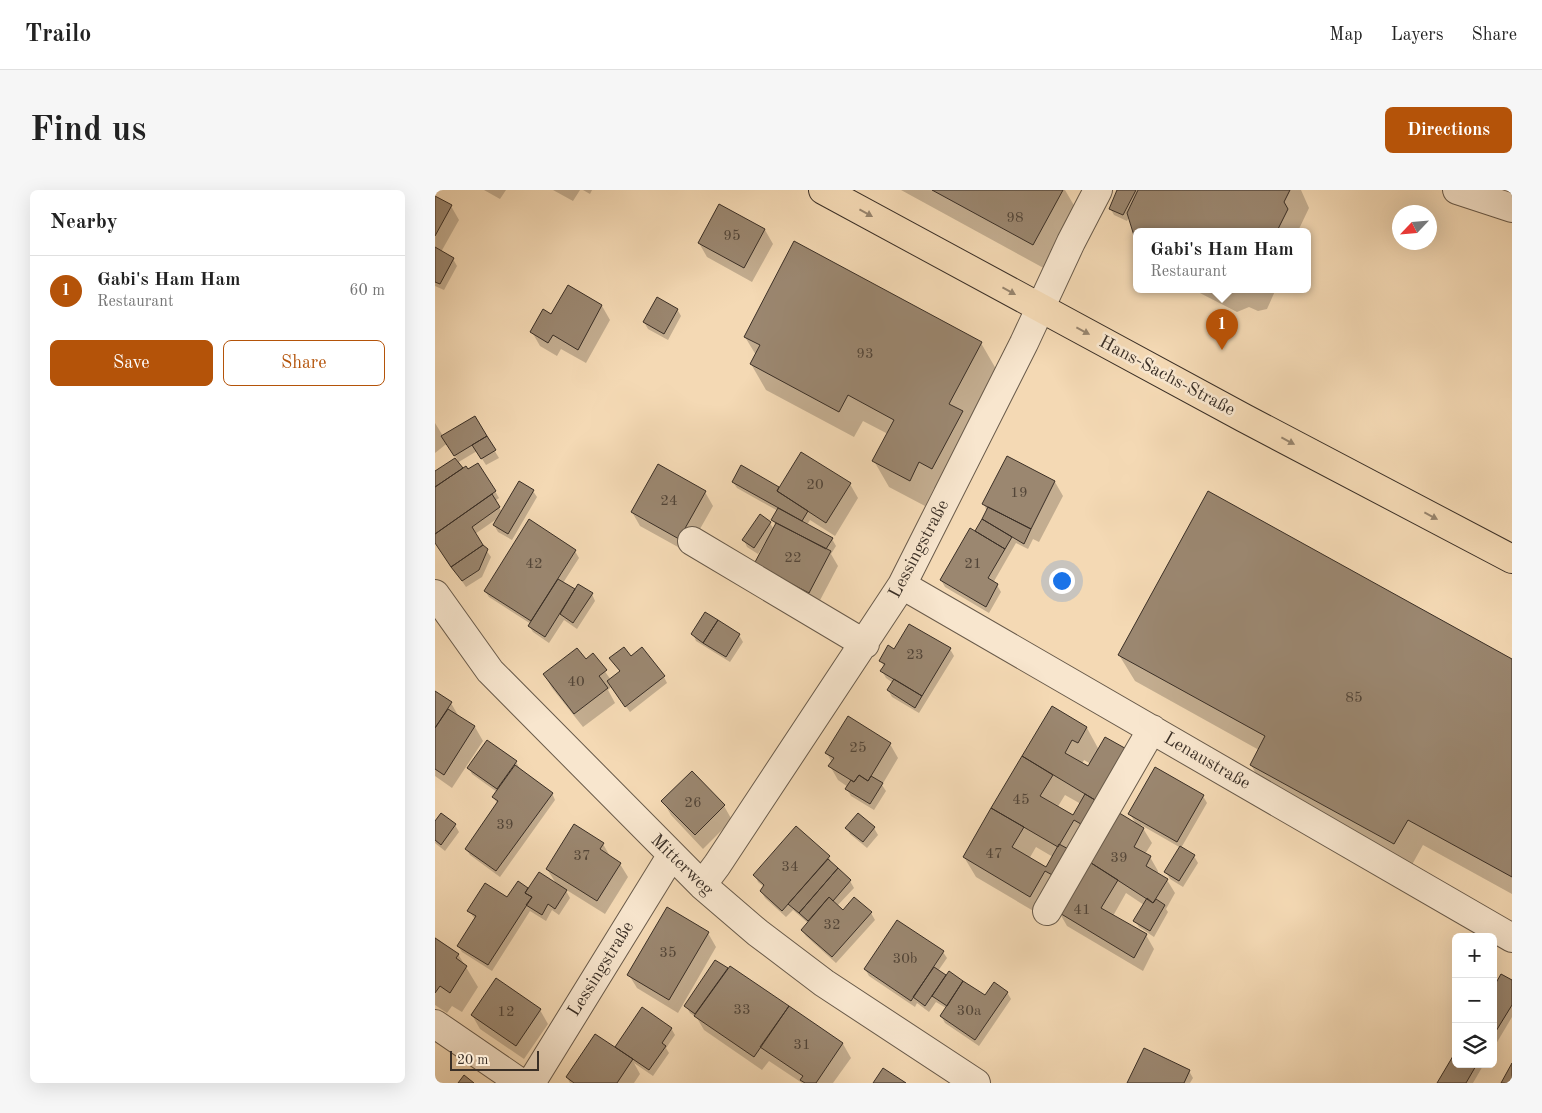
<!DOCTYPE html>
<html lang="en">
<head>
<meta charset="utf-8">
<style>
  :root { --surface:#fff; --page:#f6f6f6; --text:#222; --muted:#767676; --line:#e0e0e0; --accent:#b45309 }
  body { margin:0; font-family:"Old Standard TT",serif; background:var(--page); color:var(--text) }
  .controls { position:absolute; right:15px; bottom:15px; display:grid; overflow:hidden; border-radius:8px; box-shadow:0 5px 20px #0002 }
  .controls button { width:45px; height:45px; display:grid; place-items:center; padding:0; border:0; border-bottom:1px solid var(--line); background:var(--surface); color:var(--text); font:25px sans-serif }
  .compass { position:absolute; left:957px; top:15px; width:45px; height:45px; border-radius:50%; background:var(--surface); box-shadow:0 5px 20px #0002; rotate:244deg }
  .scale { position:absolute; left:15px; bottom:12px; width:89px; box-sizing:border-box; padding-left:5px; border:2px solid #3a2f26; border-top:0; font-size:14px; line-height:18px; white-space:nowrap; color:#3a2f26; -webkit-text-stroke:4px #f8e6ce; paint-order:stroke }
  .you { position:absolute; left:626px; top:390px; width:18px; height:18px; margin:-12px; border:4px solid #fff; border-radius:50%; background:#1a73e8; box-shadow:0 0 0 8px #1a73e833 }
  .badge { display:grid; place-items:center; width:32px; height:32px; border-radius:50%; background:var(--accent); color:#fff; font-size:16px; font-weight:700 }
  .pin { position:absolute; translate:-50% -41px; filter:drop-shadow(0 1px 2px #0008) }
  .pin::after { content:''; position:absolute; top:26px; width:18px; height:15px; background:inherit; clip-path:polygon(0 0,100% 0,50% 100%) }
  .popup { position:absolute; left:698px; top:38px; width:178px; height:65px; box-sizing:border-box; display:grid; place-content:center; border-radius:8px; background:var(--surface); filter:drop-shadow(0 1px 4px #0005); font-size:16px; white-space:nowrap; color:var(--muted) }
  .popup b { font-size:19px; color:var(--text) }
  .popup::after { content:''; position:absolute; left:50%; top:100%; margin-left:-10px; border:10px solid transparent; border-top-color:var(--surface) }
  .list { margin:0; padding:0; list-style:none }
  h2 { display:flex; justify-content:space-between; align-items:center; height:65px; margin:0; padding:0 20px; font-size:21px }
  h2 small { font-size:16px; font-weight:400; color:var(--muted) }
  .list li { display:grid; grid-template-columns:32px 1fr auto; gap:15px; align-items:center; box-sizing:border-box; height:70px; padding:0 20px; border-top:1px solid var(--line) }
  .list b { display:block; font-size:19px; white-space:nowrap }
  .list p { margin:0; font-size:16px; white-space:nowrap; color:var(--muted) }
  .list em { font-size:16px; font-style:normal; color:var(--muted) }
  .actions { display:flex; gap:10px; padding:15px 20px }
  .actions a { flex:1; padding:11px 0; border:1px solid var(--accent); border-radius:8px; text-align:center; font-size:18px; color:var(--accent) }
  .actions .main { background:var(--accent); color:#fff }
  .icon { flex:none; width:28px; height:28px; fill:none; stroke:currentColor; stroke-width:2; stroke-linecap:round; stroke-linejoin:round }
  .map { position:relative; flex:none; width:1077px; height:893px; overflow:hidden; border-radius:8px }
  header { display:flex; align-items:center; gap:30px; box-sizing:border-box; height:70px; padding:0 25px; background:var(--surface); border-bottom:1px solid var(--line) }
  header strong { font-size:24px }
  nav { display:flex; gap:28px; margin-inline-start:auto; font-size:18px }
  .intro { display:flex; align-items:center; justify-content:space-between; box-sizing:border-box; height:120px; padding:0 30px }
  h1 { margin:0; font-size:35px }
  .button { padding:12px 22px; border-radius:8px; background:var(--accent); color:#fff; font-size:18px; font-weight:700 }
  main { display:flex; gap:30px; padding:0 30px }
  aside { flex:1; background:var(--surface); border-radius:8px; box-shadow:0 5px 20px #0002 }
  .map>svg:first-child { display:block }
  .shadow { fill:#0003; fill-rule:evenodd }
  .building { fill:#9b8770; stroke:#3a2f26 }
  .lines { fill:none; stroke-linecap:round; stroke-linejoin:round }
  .minor-casing { stroke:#685a4a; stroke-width:30 }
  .major-casing { stroke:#3a2f26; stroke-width:30 }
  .minor { stroke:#f8e6ce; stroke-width:28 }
  .major { stroke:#f4d9b4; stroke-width:28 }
  .oneway { fill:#97846d }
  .labels { text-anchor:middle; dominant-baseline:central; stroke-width:5; stroke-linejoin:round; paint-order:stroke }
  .number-label { font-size:15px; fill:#524538 }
  .street-label { font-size:18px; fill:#3a2f26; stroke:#f8e6ce }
</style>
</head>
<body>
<header>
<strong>Trailo</strong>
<nav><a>Map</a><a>Layers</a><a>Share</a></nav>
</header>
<div class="intro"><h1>Find us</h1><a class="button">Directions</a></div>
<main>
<aside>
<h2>Nearby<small></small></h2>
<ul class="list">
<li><span class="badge">1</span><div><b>Gabi's Ham Ham</b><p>Restaurant</p></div><em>60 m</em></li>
</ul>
<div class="actions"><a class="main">Save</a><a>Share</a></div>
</aside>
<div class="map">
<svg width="1077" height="893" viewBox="0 0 1077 893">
  <rect width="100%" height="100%" fill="#f4d9b4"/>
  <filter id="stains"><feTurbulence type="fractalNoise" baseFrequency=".004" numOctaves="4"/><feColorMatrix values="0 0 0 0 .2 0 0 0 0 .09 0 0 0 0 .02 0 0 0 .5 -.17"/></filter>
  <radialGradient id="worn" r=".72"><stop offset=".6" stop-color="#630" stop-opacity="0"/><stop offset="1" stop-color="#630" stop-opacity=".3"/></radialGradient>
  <!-- shadow -->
  <path class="shadow" d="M49 0H71L65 9Z
    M118 0H145L138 11Z
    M148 0H157L155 4Z
    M466 0H630L644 24 614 81Z
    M684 0H866L874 18 864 39 865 41H702V49L694 27 692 31 679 25 675 18Z
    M0 7 16 16 24 30 6 62 18 69 22 76 9 100 0 96Z
    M285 16 330 40 338 54 317 92 272 67 264 53Z
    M133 97 167 116 175 130 151 173 126 159 122 166 105 156 97 142 117 126Z
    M759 99H841L832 119 823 121 814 117 802 122 761 101Z
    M242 119 246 126 233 150 213 139 209 132Z
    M310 147 546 153 561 179 533 233 542 248 512 305 499 298 490 316 454 297 439 271 453 244 428 231 419 247 331 200 316 174 321 165Z
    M39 227 64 268 51 275 42 261 22 273 27 280 60 301 64 308 60 311 67 322 98 301 102 307 77 350 63 342 59 335 63 328 40 344 56 367 47 387 31 397 0 352V282L23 271 13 255H10L0 263V233L8 246Z
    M572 268 620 292 628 306 604 352 598 349 593 359 581 353 558 393 562 395 566 402 554 423 510 397 506 390 540 343 552 322 549 314Z
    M224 276 270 302 278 316 252 362 205 336 197 322Z
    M306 277 345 299 415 294 423 308 400 346 375 330 372 335 397 349 401 356 396 364 403 376 382 416 329 388 332 352 331 351 323 364 312 357 309 350 335 333 339 340 341 336 338 330 343 321 302 298 298 292Z
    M140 361 144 368 128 393 141 401 157 404 160 411 142 439 129 430 114 453 98 442 94 436 96 434 54 407 50 401Z
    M258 444 304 445 308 452 295 472 261 451Z
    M515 459 519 466 484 523 457 507 453 500 458 493 451 488 447 481 449 477 446 471 460 460Z
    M158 465 176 490 186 482 176 468H196L229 487 232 493 195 522 176 497 173 500 180 513 148 537 117 498 109 484 151 471Z
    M684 465 1077 470V704L988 655 974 680 831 601 816 575 824 560 700 491Z
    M0 502 16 513 24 527 40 537 48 551 17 598 0 586Z
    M617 518 652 538 664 560 682 623 701 634 695 624 768 606 772 613 746 658 759 666 763 673 748 697 735 689 731 682 746 658 706 635 717 653 710 664 715 667 723 681 722 684 732 690 740 703 731 719 733 722 719 747 704 737 700 731 709 715 691 703 678 726 711 745 719 759 708 781 632 736 624 722 607 726 541 687 529 667ZM649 570 656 574 653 578 647 574ZM630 605 646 614 638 627 622 618ZM601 657 618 667 611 679 594 669Z
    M455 554 463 568 447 595 451 601 439 620 416 606 412 599 413 597 403 590 395 576 397 573 392 563Z
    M81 572 85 579 117 603 120 610 65 687 35 665 31 659 62 613 58 607 62 602 37 584 34 578Z
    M257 583 289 616 297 630 268 659 236 625 228 611Z
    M0 633 20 635 24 642 10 661 0 653Z
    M361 638 394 667 397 675 415 691 419 698 402 716 408 722 436 723 440 730 401 773 371 746 367 740 373 733 358 720 351 727 330 708 326 701 329 697 323 692 320 685Z
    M412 638H439L443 645 432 658 415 644Z
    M168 654 176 668 185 674 193 687 170 724 130 699 135 708 124 725 117 720 111 731 95 721 57 781 27 762 23 756 40 729 34 721 72 709 83 693 94 700 122 695 112 679Z
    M232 719 273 743 281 757 243 823 202 798 194 785Z
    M0 747 23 764 43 797 27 822 17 816 12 823 0 815Z
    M508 762 512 768 503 781 551 807 572 802 576 809 544 856 510 833 506 826 511 818 501 812 494 822 482 813 480 817 434 786 430 779Z
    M281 771 408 854 416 868 398 893H367L334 871 327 880 269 840 262 828 255 823 251 816Z
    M1077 792V827L1058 859V800Z
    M208 819 236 838 240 845 231 858 234 863 218 886 199 873 205 884 199 893H135L132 887 180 859Z
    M105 820 113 834 89 869 45 839 37 825Z
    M1021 874H1049L1038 893H1003Z
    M754 881 758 888 755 893H693Z"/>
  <!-- building -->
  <path class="building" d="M497 0H628L598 55Z
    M682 0H701L688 25 674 19Z
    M703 0H855L849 12 853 19 842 41H702V50L700 49 692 23Z
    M0 6 17 15 0 46Z
    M284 14 330 39 309 78 263 53Z
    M359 51 547 152 514 214 528 221 497 279 484 272 475 291 437 271 459 230 413 205 404 222 315 174 325 155 309 147Z
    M0 57 19 68 5 94 0 92Z
    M133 95 167 115 143 160 118 145 113 153 95 142 108 119 116 124Z
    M222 107 243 119 229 144 208 132Z
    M40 226 52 246 19 266 6 246Z
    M52 246 61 260 46 269 37 255Z
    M366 262 416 293 391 333 342 301Z
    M572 266 620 291 596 339 547 314Z
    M20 268 28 278 0 297V281Z
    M43 273 61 301 0 344V297L31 276 33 279Z
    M223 274 271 301 244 349 196 322Z
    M306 275 344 297 342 301 373 321 367 331 297 292Z
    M84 291 99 300 73 344 58 335Z
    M773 301 1077 469V687L973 630 959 654 815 575 830 546 683 465Z
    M57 304 65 317 37 337 48 355 16 377 0 353V344Z
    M553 317 596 339 589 354 547 329Z
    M343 318 398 348 391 359 336 330Z
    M325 324 336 332 319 358 307 350Z
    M94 329 141 360 96 431 49 401Z
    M547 329 577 347 570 359 540 341Z
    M341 333 396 361 374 403 319 374Z
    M535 338 570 359 553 388 563 394 551 417 505 390Z
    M48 355 53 359 44 380 27 391 16 377Z
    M123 389 140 399 110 447 93 436Z
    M143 394 158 403 138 433 125 424Z
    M270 422 283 430 268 453 256 444Z
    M283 430 305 444 291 467 268 453Z
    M474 434 516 458 487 506 445 481 450 474 444 471 453 455 459 459Z
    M189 457 196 466 207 457 230 486 190 517 172 491 185 481 174 468Z
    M142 458 151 469 158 463 172 480 164 486 173 498 139 524 108 484Z
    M459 489 487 506 480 518 452 500Z
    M0 501 17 512 0 538Z
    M617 516 652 537 643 553 637 550 630 563 653 576 670 547 695 561 665 613 587 566Z
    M13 519 40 536 9 585 0 579V538Z
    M413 526 456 553 433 591 424 585 419 592 393 576 399 568 390 563Z
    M52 550 82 571 62 599 32 578Z
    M587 566 618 585 605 606 638 625 650 604 665 613 651 637 639 630 623 657 556 618Z
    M80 575 118 603 61 681 30 659 63 611 57 607Z
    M720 577 769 605 742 652 693 624Z
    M257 581 290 615 260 645 226 611Z
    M424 585 433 591 436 586 448 593 435 614 410 599 416 590 419 592Z
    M556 618 589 637 577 657 611 677 624 654 637 661 621 687 610 681 595 707 528 667Z
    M681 621 709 638 699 657 716 666 711 676 733 689 718 713 653 671Z
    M6 623 21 634 6 655 0 650V631Z
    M423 623 440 637 428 652 410 638Z
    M139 634 169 653 165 659 186 673 162 711 111 679Z
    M361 636 395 666 347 721 325 701 329 695 318 685Z
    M745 656 760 665 744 691 729 682Z
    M393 669 403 678 364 723 353 714Z
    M653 671 683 690 666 718 712 744 699 768 623 722Z
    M403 678 416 690 398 711 394 707 373 731 364 723Z
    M104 682 132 700 120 719 113 714 107 725 91 715 97 707 90 703Z
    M83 691 93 698 90 703 97 707 53 775 22 756 41 726 32 721 50 693 72 707Z
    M394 707 408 720 419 707 437 722 397 767 366 740Z
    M712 708 718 713 721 709 730 715 715 741 698 731Z
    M232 717 274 742 234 810 192 785Z
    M462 730 509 761 476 811 429 779Z
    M0 748 24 764 21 768 32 776 15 803 5 796 0 803Z
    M280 770 293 778 260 824 249 816Z
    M295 776 354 816 319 867 259 826Z
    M499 777 511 785 490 816 478 807Z
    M514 781 528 791 512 816 497 806Z
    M1066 784 1077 790V815L1058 846V798Z
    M61 788 106 819 81 856 36 825Z
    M528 791 550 805 559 792 573 802 540 850 505 826Z
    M354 816 408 853 381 893H370L365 890 368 886 325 857Z
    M207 817 237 838 227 853 231 856 214 880 180 857Z
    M160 844 198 869 182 893H139L131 887Z
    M709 858 755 880 749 893H692Z
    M1021 861V874H1042L1031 893H1002Z
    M1077 873V893H1066Z
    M448 878 471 893H438Z
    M29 885 39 893H23Z"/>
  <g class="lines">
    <defs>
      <path id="minor" d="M1022 0 1077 18
        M257 351 430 454
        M467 395 1077 748
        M0 404 55 481 267 695 323 743 389 793 541 893
        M267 695 282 675 467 395 589 153 636 52 663 0
        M612 721 717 539
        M0 834 86 893
        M96 893 236 666"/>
      <path id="major" d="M388 0 809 228 1077 369"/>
    </defs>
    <!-- minor casing -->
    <use href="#minor" class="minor-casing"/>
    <!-- major casing -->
    <use href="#major" class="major-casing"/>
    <!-- minor -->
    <use href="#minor" class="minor"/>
    <!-- major -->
    <use href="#major" class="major"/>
  </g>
  <!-- one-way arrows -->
  <defs><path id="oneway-solid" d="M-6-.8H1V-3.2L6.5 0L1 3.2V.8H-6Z" transform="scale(1.25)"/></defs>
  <g class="oneway">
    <use href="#oneway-solid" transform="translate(431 23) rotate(29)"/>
    <use href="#oneway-solid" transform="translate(574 101) rotate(29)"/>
    <use href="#oneway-solid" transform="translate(648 141) rotate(28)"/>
    <use href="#oneway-solid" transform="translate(853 251) rotate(28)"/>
    <use href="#oneway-solid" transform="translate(996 326) rotate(28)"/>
  </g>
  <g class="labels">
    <!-- number labels -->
    <g class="number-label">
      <text x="580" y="28">98</text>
      <text x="297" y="46">95</text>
      <text x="430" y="164">93</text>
      <text x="380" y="295">20</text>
      <text x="584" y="303">19</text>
      <text x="234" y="311">24</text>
      <text x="358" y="368">22</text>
      <text x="99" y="374">42</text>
      <text x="538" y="374">21</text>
      <text x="480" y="465">23</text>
      <text x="141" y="492">40</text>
      <text x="919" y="508">85</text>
      <text x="423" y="558">25</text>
      <text x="586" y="610">45</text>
      <text x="258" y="613">26</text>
      <text x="70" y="635">39</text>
      <text x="559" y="664">47</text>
      <text x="147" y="666">37</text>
      <text x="684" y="668">39</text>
      <text x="355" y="677">34</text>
      <text x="647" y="720">41</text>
      <text x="397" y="735">32</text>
      <text x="233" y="763">35</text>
      <text x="470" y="769">30b</text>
      <text x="307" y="820">33</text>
      <text x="534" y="821">30a</text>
      <text x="71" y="822">12</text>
      <text x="367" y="855">31</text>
    </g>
    <!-- street labels -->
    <g class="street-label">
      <text transform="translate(732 186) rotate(28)">Hans-Sachs-Straße</text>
      <text transform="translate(484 359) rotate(-62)">Lessingstraße</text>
      <text transform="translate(772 571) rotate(30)">Lenaustraße</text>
      <text transform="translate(247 675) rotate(44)">Mitterweg</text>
      <text transform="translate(166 779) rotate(-58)">Lessingstraße</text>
    </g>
  </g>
  <rect width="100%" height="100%" filter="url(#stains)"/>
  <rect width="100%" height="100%" fill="url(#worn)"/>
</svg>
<div class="controls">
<button>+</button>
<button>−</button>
<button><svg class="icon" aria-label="layers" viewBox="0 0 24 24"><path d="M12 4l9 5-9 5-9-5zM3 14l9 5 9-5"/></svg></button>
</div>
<svg class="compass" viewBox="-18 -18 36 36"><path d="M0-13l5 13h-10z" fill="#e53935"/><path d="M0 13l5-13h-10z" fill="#767676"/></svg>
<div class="scale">20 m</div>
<div class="you"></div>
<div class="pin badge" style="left:787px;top:160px">1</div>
<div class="popup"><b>Gabi's Ham Ham</b>Restaurant</div>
</div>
</main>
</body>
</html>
